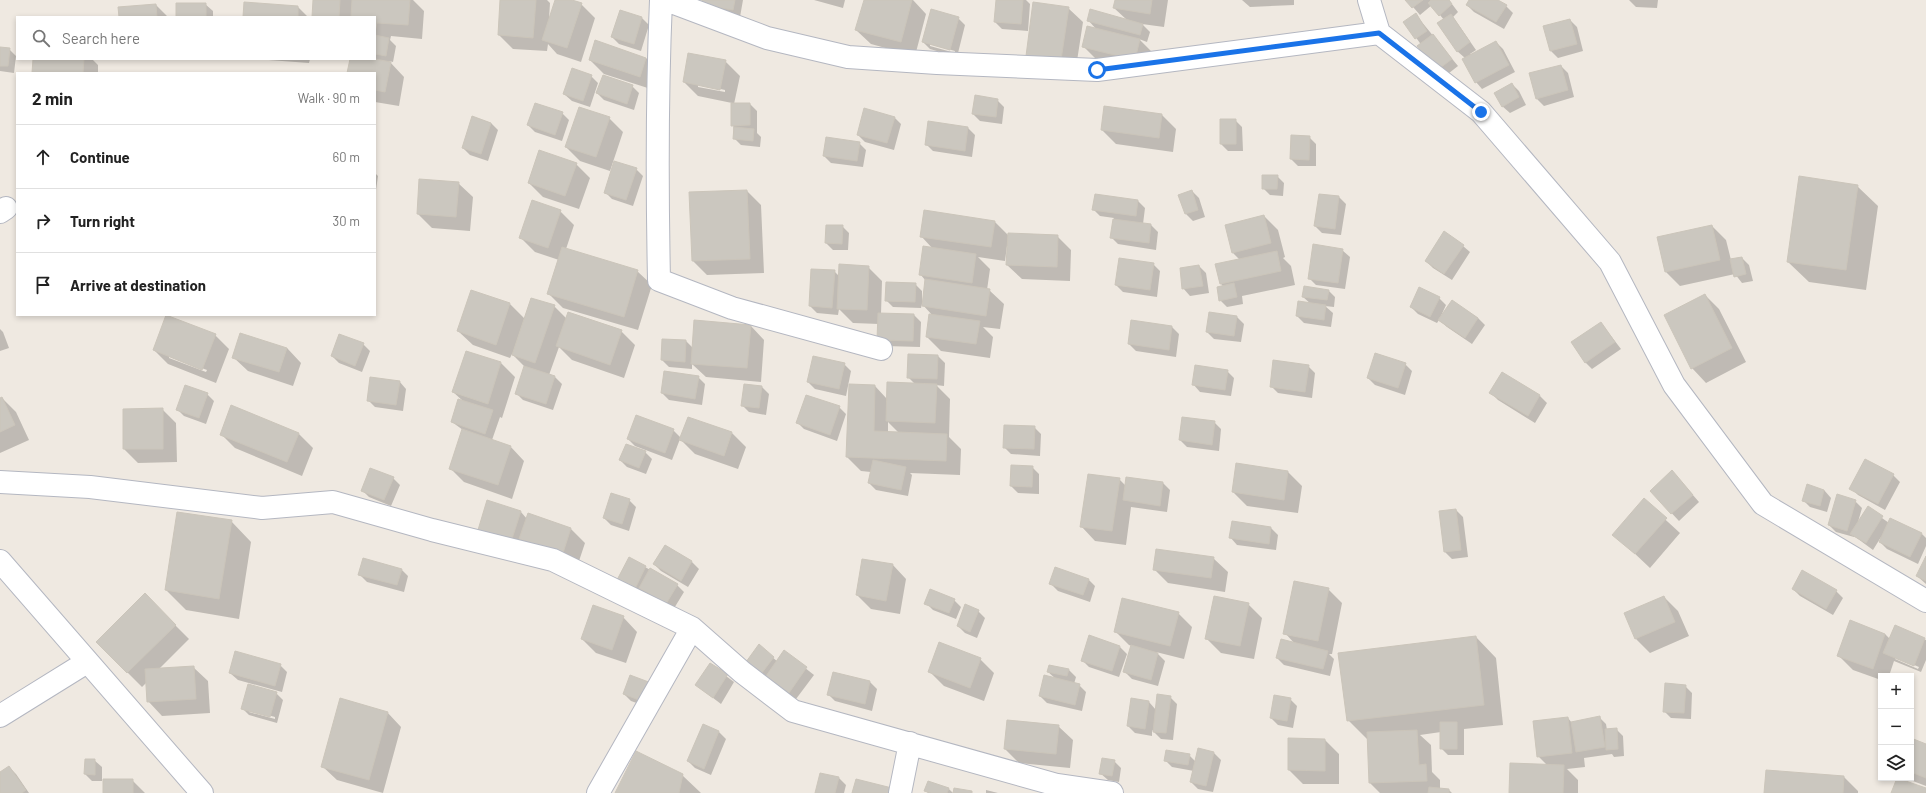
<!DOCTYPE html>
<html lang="en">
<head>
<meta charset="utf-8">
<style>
  :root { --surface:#fff; --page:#f2f2f2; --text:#222; --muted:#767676; --line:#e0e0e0 }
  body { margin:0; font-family:Barlow,sans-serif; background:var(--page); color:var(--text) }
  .controls { position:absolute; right:12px; bottom:12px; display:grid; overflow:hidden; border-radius:0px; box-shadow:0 2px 6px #0003 }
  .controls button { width:36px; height:36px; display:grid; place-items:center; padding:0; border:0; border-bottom:1px solid var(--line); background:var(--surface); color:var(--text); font:20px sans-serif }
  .stop { position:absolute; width:12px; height:12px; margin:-9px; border:3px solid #1a73e8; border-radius:50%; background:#fff }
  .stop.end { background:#1a73e8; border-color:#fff; box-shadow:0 1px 4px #0008 }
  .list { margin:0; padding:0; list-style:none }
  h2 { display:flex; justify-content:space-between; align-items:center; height:52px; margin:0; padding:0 16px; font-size:17px }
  h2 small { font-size:13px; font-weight:400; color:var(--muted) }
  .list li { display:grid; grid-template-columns:26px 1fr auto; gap:12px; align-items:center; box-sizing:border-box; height:64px; padding:0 16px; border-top:1px solid var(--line) }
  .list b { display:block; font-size:15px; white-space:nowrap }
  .list em { font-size:13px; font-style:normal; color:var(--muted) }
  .icon { flex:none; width:22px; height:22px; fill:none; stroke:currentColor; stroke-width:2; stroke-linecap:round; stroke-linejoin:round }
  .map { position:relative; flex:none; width:1926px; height:793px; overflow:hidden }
  .search { position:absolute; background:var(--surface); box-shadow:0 2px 6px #0003; left:16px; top:16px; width:360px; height:44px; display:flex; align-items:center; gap:10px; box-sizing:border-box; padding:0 14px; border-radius:0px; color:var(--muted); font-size:15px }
  .panel { position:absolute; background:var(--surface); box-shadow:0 2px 6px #0003; left:16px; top:72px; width:360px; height:244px; border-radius:0px }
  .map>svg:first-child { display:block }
  .shadow { fill:#0003; fill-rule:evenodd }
  .building { fill:#cbc7bf; stroke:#cbc5ba }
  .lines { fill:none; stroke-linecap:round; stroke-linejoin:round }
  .street-casing { stroke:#b4b7c1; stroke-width:24 }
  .secondary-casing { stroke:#b4b7c1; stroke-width:24 }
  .street { stroke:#fff; stroke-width:22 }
  .secondary { stroke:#fff; stroke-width:22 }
  .route { stroke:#1a73e8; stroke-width:5 }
</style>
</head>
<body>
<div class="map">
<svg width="1926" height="793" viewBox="0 0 1926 793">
  <rect width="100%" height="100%" fill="#efe9e1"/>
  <!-- shadow -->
  <path class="shadow" d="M314 0H413L424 11 422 39 391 36 390 40 396 46 393 62 389 61 404 77 399 106 375 102V73H348L351 59H375V17H313Z
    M501 0H547L550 3 549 19 556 0H569L581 4 595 18 581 62 557 54 548 44 547 51 513 49 499 35Z
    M703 0H743L740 17 709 12Z
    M814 0H845L843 8Z
    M865 0H913L926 14 915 56 871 44 856 30Z
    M997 0H1026L1030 4 1028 31 1002 29 995 22Z
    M1116 0H1168L1164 27 1142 24 1150 32 1147 42 1139 39 1154 54 1097 60 1083 46 1097 30 1088 20H1127L1114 8Z
    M1242 0H1294V5L1250 7Z
    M1407 0H1449L1458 12 1453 17 1476 50 1470 54 1471 55 1496 42 1503 49 1515 72 1482 89 1476 82 1465 58 1457 51 1444 20 1432 5 1420 15Z
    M1470 0H1496L1506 6 1513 13 1504 29 1474 12 1467 5Z
    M1629 0H1658L1657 8 1636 7Z
    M205 4 213 11V17H177Z
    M156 5 168 17H120Z
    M298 7 308 17H244Z
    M1068 8 1083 22 1075 74 1041 69Z
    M621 11 642 18 649 25 641 51 619 44 612 37Z
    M1416 15 1458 66 1444 77 1405 22Z
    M958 18 965 25 957 57 930 49 923 42ZM930 44 955 51V53L930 46Z
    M1570 20 1577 27 1583 51 1558 58 1551 51 1545 26Z
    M0 48 9 49 16 56 14 73 0 71Z
    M646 58 660 73 654 90 604 74 590 60Z
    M34 59H92L98 65V73H33Z
    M255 59H310L309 63Z
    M725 61 740 76 734 104H750L757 111V133L761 137 760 147 741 145 734 138 732 103 698 96 684 82ZM698 84 725 90V92L698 87Z
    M1561 66 1568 73 1574 97 1544 106 1537 99Z
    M591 76 598 83 590 107 572 101 564 94Z
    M1512 84 1519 91 1526 105 1510 113 1502 106Z
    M632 86 639 93 634 110 604 100 597 93Z
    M997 100 1004 107 1002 124 980 121 973 114Z
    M562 113 569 120 562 141 535 132 528 125Z
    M1162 115 1176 129 1173 152 1116 144 1102 130Z
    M473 117 491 123 498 130 488 161 470 155 463 148Z
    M894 117 901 124 894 150 865 142 858 135Z
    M609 118 623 132 610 171 580 161 566 147Z
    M1235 120 1242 127 1243 151H1228L1221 144Z
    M929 122 968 128 975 135 972 157 933 151 926 144Z
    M1309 137 1316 144V166H1298L1291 159Z
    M859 143 866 150 863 167 831 163 824 156Z
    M576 164 590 178 579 209 543 197 529 183Z
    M636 169 643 176 633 206 612 199 605 192Z
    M375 173 378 176 375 197Z
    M1277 176 1284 183 1283 196 1270 195 1263 188Z
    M458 183 473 197 470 231 432 228 418 214Z
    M1857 186 1878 206 1866 290 1809 282 1788 262Z
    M747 191 761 205 764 273 707 275 693 261 690 193Z
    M1192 191 1199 198 1205 217 1193 221 1186 214Z
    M1095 195 1138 201 1145 208 1143 224 1151 225 1158 232 1156 250 1118 244 1111 237 1114 218 1100 216 1093 209Z
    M1339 197 1346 204 1341 235 1322 233 1315 226Z
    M560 211 574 225 566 249 637 271 652 285 638 330 563 308 549 294 559 260 535 252 521 238Z
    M1264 216 1278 230 1285 257 1283 258 1291 266 1295 285 1242 296 1243 304 1227 307 1220 300 1223 286 1221 284 1240 260 1233 253Z
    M994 221 1009 236H1057L1071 250 1070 281 1022 279 1007 265 1008 246H1007L1005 261 978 257 990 269 987 290H989L1004 304 1000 329 983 327 993 337 990 358 941 351 927 337 933 316 922 304 921 308 893 307 886 300 915 284 922 291V304H923L926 281 920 274 933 249 921 236Z
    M842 226 849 233 848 250H833L826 243Z
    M1712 226 1726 240 1731 260 1742 258 1749 265 1753 281 1742 283 1735 274 1680 286 1666 272Z
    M1463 246 1470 252 1452 280 1433 268 1426 261Z
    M1342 250 1350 257 1345 289 1316 285 1309 278Z
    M1153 264 1160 271 1157 297 1123 292 1116 285Z
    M1199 266 1206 273 1209 293 1190 296 1183 288Z
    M868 267 882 281 881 314 914 315 921 322 920 347 885 346 879 324 853 323 839 309 838 315 817 313 810 306 812 270 834 271 840 277Z
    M1328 290 1335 297 1334 307 1325 306 1333 313 1331 327 1304 323 1297 316 1299 302 1311 304 1303 297Z
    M1705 295 1719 309 1746 362 1706 383 1692 368Z
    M1439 298 1446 305 1441 316 1452 302 1478 318 1485 325 1472 344 1447 327 1439 320 1437 323 1418 314 1411 307Z
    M510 304 525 319 554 306 567 319 621 331 635 345 624 378 572 360 559 347 549 375 555 377 562 384 553 410 523 400 516 393 525 367 512 354 510 358 473 345 458 331Z
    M1237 317 1244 324 1241 342 1214 339 1207 332Z
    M1131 321 1172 327 1179 334 1176 357 1136 351 1129 344Z
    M1601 323 1621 349 1592 369 1585 362Z
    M750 325 764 340 761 382 706 377 692 364V369L669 367 662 360 686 341 693 348Z
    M0 329 3 332 9 348 0 351Z
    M215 335 229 349 216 383 168 364 154 350ZM169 356 207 370 206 372 169 358Z
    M363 344 370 351 362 372 339 363 332 356Z
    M287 348 301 363 293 386 248 371 233 357Z
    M467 352 501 363 515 377 502 418 500 417 492 440 510 446 524 461 512 499 464 482 450 468 463 430 452 422 463 401 453 392Z
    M938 356 945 363 944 386 936 385 950 399 949 437 961 449 960 475 910 473 912 475 908 496 876 490 869 483 871 472 861 471 847 457 850 385 875 386 887 399 915 384 908 377ZM888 422 899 433 888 432Z
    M844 364 851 371 846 396 815 389 808 382Z
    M1405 364 1412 371 1405 395 1375 385 1368 378Z
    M1308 366 1315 373 1312 398 1278 393 1271 386Z
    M1227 371 1234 378 1231 396 1200 392 1193 384Z
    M698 377 705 384 702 405 669 400 662 393Z
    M399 381 406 389 403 411 375 407 368 400Z
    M762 387 769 394 766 415 749 412 742 405Z
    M1491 393 1540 396 1547 403 1535 423 1498 400Z
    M207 394 214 401 206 424 184 416 177 409Z
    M2 398 16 412 29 440 0 453V399Z
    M232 406 299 434 313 448 302 476 235 448 221 434Z
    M839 407 846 414 837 441 804 429 797 422Z
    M162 409 176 423 177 462 138 463 124 449Z
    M688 418 732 433 746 447 738 469 695 454 680 439 672 460 635 446 628 439 673 430 681 438Z
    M1214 422 1221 429 1219 451 1187 447 1180 440Z
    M1034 427 1041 434 1040 456 1011 454 1004 447Z
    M645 452 652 459 646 474 627 467 620 460Z
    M1237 464 1288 472 1302 486 1298 513 1247 506 1233 492Z
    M1032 467 1039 474V494L1018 493 1011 486Z
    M1893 475 1900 482 1885 510 1858 495 1851 488Z
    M393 478 400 485 391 506 369 497 362 490Z
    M1127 478 1163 483 1170 490 1167 512 1131 507 1126 545 1095 541 1081 526 1119 479 1126 486Z
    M1679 479 1699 502 1679 521 1651 491Z
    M1824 490 1831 498 1827 512 1810 507 1803 500Z
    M629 500 636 507 629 531 611 525 604 518Z
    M1644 500 1680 533 1650 568 1614 534Z
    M1855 501 1862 508 1858 522 1868 508 1889 523 1922 534 1926 538V546L1918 564 1887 549 1880 542 1881 537 1873 550 1854 536V537L1836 532 1829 525Z
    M488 502 521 512 527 519 529 514 571 529 585 543 577 567 493 544Z
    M1456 510 1463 517 1468 557 1452 559 1445 552Z
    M231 521 251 542 239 619 186 610 166 590Z
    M1232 522 1271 528 1278 535 1276 550 1237 545 1230 537Z
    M665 546 692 562 699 569 688 587 661 571 654 564Z
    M629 558 677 585 684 592 673 610 644 592 642 595 625 587Z
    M1213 558 1228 572 1225 592 1168 583 1154 569Z
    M1926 558V584L1917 576Z
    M892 564 906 579 900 614 871 609 857 595Z
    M401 569 408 576 404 592 367 582 359 574Z
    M1088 579 1095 586 1090 602 1058 591 1051 584Z
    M1328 589 1342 603 1332 654H1329L1334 659 1330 676 1284 665 1277 658 1295 644 1285 633Z
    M1793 589 1836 591 1843 598 1833 615 1800 596Z
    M1664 597 1678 611 1689 636 1650 653 1636 639 1626 614Z
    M954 600 961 607 956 619 933 610 926 603Z
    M1248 604 1262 618 1254 659 1221 653 1206 638Z
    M159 609 189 639 159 669 193 667 208 681 210 713 162 716 148 701 147 682 142 687 97 642Z
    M978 611 985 618 977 638 965 633 958 626Z
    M1178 613 1192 627 1184 659 1156 652 1165 661 1158 686 1132 679 1125 672 1132 646 1129 645 1115 631Z
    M623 617 637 632 626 663 596 653 582 639Z
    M1895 626 1926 640V660L1921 672 1894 661 1889 676H1881V680L1853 670 1838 655 1885 634 1890 639ZM1895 657 1919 667 1918 669 1895 659Z
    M1476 637 1496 658 1503 725 1464 729V755H1448L1441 748V732L1420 735 1431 745 1432 772 1440 780V789L1449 790 1452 793H1380L1370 783 1369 741 1348 720Z
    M759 646 778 662 785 652 814 675 796 699 754 669Z
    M1120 647 1127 654 1119 677 1089 667 1082 660Z
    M980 659 994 673 984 701 944 686 930 672Z
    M710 664 734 682 721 704 696 685Z
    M280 665 287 672 282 692 238 680 230 673Z
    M1069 670 1076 677 1074 684 1079 685 1086 692 1082 711 1047 703 1040 696 1056 679 1048 672Z
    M833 673 870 682 877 689 872 711 835 701 828 694Z
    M653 685 654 709 631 701 624 694Z
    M1685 686 1692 693 1691 719 1671 718 1664 711Z
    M276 693 283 700 277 723 249 715 242 708ZM249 710 275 717V719L249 712Z
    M1170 697 1177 704 1173 740 1161 739 1152 730V736L1135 733 1128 726 1132 699 1149 702 1156 710Z
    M1290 699 1297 706 1293 728 1278 725 1271 718Z
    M387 712 401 727 383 793 337 780 322 766Z
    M1599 717 1606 724 1607 730 1616 729 1623 736 1624 756 1614 757 1612 754 1584 758 1585 767 1567 769 1578 780V793H1510L1547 765 1538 756 1568 718 1572 723Z
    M703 725 719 732 726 739 711 775 695 768 688 761Z
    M1058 726 1073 740 1070 768 1019 763 1005 749Z
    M1911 739 1926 745V786L1905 778H1911Z
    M1325 740 1339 754V784H1303L1289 770Z
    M1214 753 1221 760 1213 792 1198 789 1191 782 1194 771 1172 767 1165 760 1189 755 1196 762Z
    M94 760 102 767V781H92L85 774Z
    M1114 761 1121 768 1119 782 1108 780 1100 773Z
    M9 767 16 774 29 793H0V773Z
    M1767 771 1844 777 1858 791V793H1765Z
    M682 775 701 793H616Z
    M839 778 846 785 844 793H816Z
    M132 780 145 793H104Z
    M948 788 953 793H928L925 790Z
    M986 790 998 793H986Z"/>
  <!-- building -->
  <path class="building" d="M313 0H340L339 17H312Z
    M352 0H410L408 25 377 23 375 32V17H351Z
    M500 0H536L533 38 498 35Z
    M555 0H572L582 3 567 48 542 40Z
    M702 0H735L733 10 701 5Z
    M864 0H912L901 42 855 30Z
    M996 0H1023L1021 24 994 22Z
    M1115 0H1152L1150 14 1113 8Z
    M1405 0H1423L1412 8Z
    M1431 0H1449L1452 4 1439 16 1428 3Z
    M1469 0H1498L1507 5 1496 22 1466 5Z
    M244 2 298 6V17H243Z
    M1033 2 1069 7 1061 60 1026 56Z
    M176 3H206V17H176Z
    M156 4 157 17H119L118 7Z
    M931 9 959 17 950 50 922 42Z
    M1090 9 1143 24 1140 35 1087 21Z
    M620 10 642 17 634 44 611 37Z
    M1416 13 1427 31 1415 39 1403 22Z
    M1451 14 1470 42 1457 52 1437 23Z
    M1570 19 1577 44 1550 51 1543 26Z
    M1087 26 1140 39 1135 60 1082 47Z
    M1433 34 1452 59 1436 71 1417 46Z
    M375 35 389 38 386 56 375 54Z
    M595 40 646 58 640 77 589 60Z
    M1496 41 1509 65 1475 83 1462 59Z
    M0 47 10 48 8 66H0Z
    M688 53 726 60 720 90 683 82Z
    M33 59H84L83 73H32Z
    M350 59H375L391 62 385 92 375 90V73H347Z
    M1561 65 1568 90 1536 99 1529 73Z
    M572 68 592 75 583 101 563 94Z
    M603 75 633 85 627 104 596 93Z
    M1512 83 1519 97 1502 107 1494 93Z
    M975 95 998 99 996 117 972 114Z
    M535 103 563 112 555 135 527 125Z
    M731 103H750V125L731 126Z
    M1104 106 1162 114 1159 138 1101 130Z
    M579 107 610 117 596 157 565 147Z
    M864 108 895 117 887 143 857 135Z
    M472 116 491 123 481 154 462 148Z
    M1220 119H1236V144H1220Z
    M928 121 968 127 965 151 925 145Z
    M734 127 754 129 753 141 733 139Z
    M1291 135 1310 136 1309 160 1290 159Z
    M826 137 860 142 857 161 823 156Z
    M539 150 577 163 565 196 528 183Z
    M614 161 637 168 626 200 604 193Z
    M1262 175H1278L1277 189H1262Z
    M1799 176 1858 185 1846 270 1787 262Z
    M419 179 459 182 456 217 417 214Z
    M747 190 750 259 692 261 689 192Z
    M1192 190 1198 210 1185 214 1178 195Z
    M1095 194 1138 200 1136 216 1092 210Z
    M1319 194 1339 196 1335 229 1314 226Z
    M532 200 561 210 548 248 519 238Z
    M924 210 995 221 991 247 920 237Z
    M1264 215 1271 243 1232 253 1225 225Z
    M1113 219 1151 224 1149 243 1110 238Z
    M826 225H843L842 244 825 243Z
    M1712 225 1720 260 1665 272 1657 237Z
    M1444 231 1464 245 1444 274 1425 261Z
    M1008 233 1058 235 1057 267 1006 265Z
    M1313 244 1343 249 1338 283 1308 279Z
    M923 246 976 254 972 283 919 275Z
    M562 247 638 270 624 317 547 294Z
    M1277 251 1281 271 1220 284 1215 264Z
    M1742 257 1746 274 1734 277 1730 259Z
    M1119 258 1154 263 1150 290 1115 285Z
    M839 264 869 266 867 310 837 309Z
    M1199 265 1203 286 1182 289 1180 268Z
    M811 269 835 270 832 308 809 306Z
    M925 279 990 289 986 316 922 306Z
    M886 282 916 283 915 302 885 301Z
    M1234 283 1237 297 1219 301 1217 287Z
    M1304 286 1329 290 1327 300 1302 297Z
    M1419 287 1440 297 1430 317 1410 307Z
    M471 290 510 303 496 345 457 331Z
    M1705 294 1732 348 1691 369 1664 315Z
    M531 298 555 305 535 363 512 355Z
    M1452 300 1478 318 1465 338 1438 320Z
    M1298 301 1326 305 1324 320 1296 316Z
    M568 312 622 330 610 365 556 346Z
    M1209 312 1237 316 1234 336 1206 332Z
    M878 313 914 314 913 341 877 340Z
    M929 314 980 321 976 344 926 337Z
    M166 315 216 334 202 370 153 350Z
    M694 320 751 325 747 368 691 364Z
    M1131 320 1172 326 1169 350 1128 344Z
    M1601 322 1615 342 1585 363 1571 342Z
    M240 333 287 348 279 372 232 358Z
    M339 334 364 343 355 366 331 356Z
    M662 339 686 340 685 362 661 360Z
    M466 351 501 362 488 404 452 392Z
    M1375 353 1406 363 1398 388 1367 378Z
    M908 354 938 355 937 379 907 378Z
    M813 356 845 363 839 389 807 382Z
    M1273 360 1309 365 1305 392 1270 387Z
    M1195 365 1228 370 1225 390 1192 385Z
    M524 366 555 376 546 404 515 394Z
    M664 371 699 376 695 399 661 393Z
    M1502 372 1540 395 1528 416 1489 393Z
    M370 377 400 381 396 405 367 401Z
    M887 382 937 384 935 423 886 421Z
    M744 384 762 386 759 408 741 406Z
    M849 384 875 385 874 431 947 434 946 461 846 457Z
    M185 385 208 393 199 418 176 410Z
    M806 395 840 406 830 435 796 423Z
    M2 397 15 425 0 432V398Z
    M458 399 493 410 485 434 451 422Z
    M231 405 299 433 287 462 220 435Z
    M163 408V449H123V409Z
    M636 415 674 429 665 453 627 439Z
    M688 417 732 432 724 456 679 440Z
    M1182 417 1215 421 1212 445 1179 440Z
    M1004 425 1035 426 1034 449 1003 448Z
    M462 429 511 446 498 485 449 469Z
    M626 444 646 451 639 468 619 460Z
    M1865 459 1894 474 1878 504 1849 489Z
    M873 460 906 467 901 490 868 483Z
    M1236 463 1288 471 1284 500 1232 492Z
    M1011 465 1033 466 1032 487 1010 486Z
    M370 468 394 477 384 500 361 491Z
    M1672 470 1693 495 1671 514 1650 491Z
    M1088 474 1120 478 1112 531 1080 527Z
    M1126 477 1163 482 1160 506 1123 500Z
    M1807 484 1824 490 1820 506 1802 501Z
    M611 493 630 499 622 524 603 518Z
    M1837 494 1856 500 1847 531 1828 525Z
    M1644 498 1667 518 1635 554 1612 535Z
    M487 500 521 511 511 542 478 530Z
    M1868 506 1883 516 1866 543 1850 534Z
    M1456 509 1461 550 1444 552 1439 511Z
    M177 512 232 520 219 599 165 590Z
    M528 513 571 528 563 553 519 539Z
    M1890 518 1922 533 1910 557 1879 542Z
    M1232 521 1271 527 1269 544 1229 538Z
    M665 545 692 561 681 581 653 564Z
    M1156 549 1214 557 1211 578 1153 570Z
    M1926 556V581L1916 576Z
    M629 557 646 566 635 589 617 580Z
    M363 558 402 569 397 585 358 575Z
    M862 559 893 564 886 601 856 595Z
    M1055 567 1089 579 1083 595 1049 584Z
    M650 568 678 584 666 604 639 588Z
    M1802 570 1837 590 1826 609 1792 589Z
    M1294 581 1329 588 1318 641 1283 634Z
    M930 589 955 599 949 613 924 604Z
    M145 593 176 625 127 673 96 642Z
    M1214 596 1249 603 1240 646 1205 639Z
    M1664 596 1675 622 1635 639 1624 613Z
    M1122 598 1179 612 1170 646 1114 632Z
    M965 604 979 610 970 632 957 626Z
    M593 605 624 616 612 650 581 639Z
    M1850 620 1885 634 1873 669 1837 656Z
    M1895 625 1925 638 1914 666 1883 653Z
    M1089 635 1120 646 1112 671 1081 661Z
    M1476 636 1484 705 1347 721 1338 653Z
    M1281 639 1328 651 1323 669 1276 658Z
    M939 642 981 658 970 688 928 672Z
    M759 644 774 657 761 674 746 662Z
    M1131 645 1158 653 1151 680 1123 672Z
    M784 650 807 667 789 693 766 676Z
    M235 651 281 664 275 686 229 673Z
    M710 663 728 674 713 698 695 685Z
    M1049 665 1069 669 1067 676 1047 672Z
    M194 666 196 699 147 702 145 669Z
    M833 672 870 681 865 704 827 695Z
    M630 675 654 684 647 703 623 694Z
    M1044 675 1080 684 1075 705 1039 696Z
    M1665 683 1686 685 1684 713 1663 712Z
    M248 684 277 692 270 717 241 709Z
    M1157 694 1171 696 1166 733 1153 732Z
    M1274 695 1291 698 1287 721 1270 718Z
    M340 698 388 712 369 780 321 767Z
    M1131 698 1149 701 1145 729 1127 726Z
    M1600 716 1605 747 1576 752 1571 722Z
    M1568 717 1572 753 1537 757 1533 721Z
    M1007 720 1059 725 1056 754 1004 749Z
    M1440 722H1457V749H1440Z
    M703 724 719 731 704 769 687 761Z
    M1617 728 1618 749 1606 750 1605 729Z
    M1417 730 1419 765 1426 764 1427 781 1369 783 1367 732Z
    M1288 738 1325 739V771L1288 770Z
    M1911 738 1926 744V778L1911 772Z
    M1198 748 1214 752 1206 786 1190 782Z
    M1166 750 1190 754 1188 765 1164 761Z
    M636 751 683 774 679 793H615Z
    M1102 758 1115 760 1112 776 1099 774Z
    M85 759H95V775L84 774Z
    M1510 763 1564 765 1563 793H1509Z
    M9 766 26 790 22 793H0V772Z
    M1766 770 1844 776 1843 793H1764Z
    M820 773 839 777 835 793H815Z
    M1897 778 1926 788V793H1891Z
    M103 779H133V793H103Z
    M856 779 892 788 891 793H852Z
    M928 781 949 788 947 793H931L924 791Z
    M1429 787 1449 789V793H1428Z
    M954 788 972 791V793H953Z"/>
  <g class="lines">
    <defs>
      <path id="street" d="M661 0C657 93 657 186 659 280L732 308 881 349
        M666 0 767 38 848 57 937 63 1097 70 1379 33
        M1369 0 1379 33 1481 112 1610 262 1674 385 1763 504 1926 601
        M0 212 6 208
        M0 482 90 487 262 508 333 502 432 530 553 560 692 628 742 672 793 711 1057 785 1112 793
        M0 716 87 662
        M598 793 692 628
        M900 793 910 743"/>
      <path id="secondary" d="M0 561 202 793"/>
    </defs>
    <!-- street casing -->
    <use href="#street" class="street-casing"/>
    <!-- secondary casing -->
    <use href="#secondary" class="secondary-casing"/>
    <!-- street -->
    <use href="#street" class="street"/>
    <!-- secondary -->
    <use href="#secondary" class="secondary"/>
  </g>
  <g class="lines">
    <!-- route -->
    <path class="route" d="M1097 70 1379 33 1481 112"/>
  </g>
</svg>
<div class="controls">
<button>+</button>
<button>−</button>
<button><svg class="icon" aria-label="layers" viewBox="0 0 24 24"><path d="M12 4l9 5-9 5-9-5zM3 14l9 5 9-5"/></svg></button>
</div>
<div class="stop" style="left:1097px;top:70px"></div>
<div class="stop end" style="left:1481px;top:112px"></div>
<div class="search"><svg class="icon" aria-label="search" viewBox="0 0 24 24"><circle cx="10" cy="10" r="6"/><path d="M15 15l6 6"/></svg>Search here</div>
<section class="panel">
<h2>2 min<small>Walk · 90 m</small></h2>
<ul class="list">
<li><svg class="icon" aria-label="ahead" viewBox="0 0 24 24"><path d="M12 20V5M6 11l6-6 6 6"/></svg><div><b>Continue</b></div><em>60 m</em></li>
<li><svg class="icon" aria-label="right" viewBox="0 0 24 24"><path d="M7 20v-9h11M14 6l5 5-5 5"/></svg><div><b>Turn right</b></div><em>30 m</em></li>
<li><svg class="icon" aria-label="arrive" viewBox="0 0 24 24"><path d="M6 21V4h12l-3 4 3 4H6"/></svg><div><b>Arrive at destination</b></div></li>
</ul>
</section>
</div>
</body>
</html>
